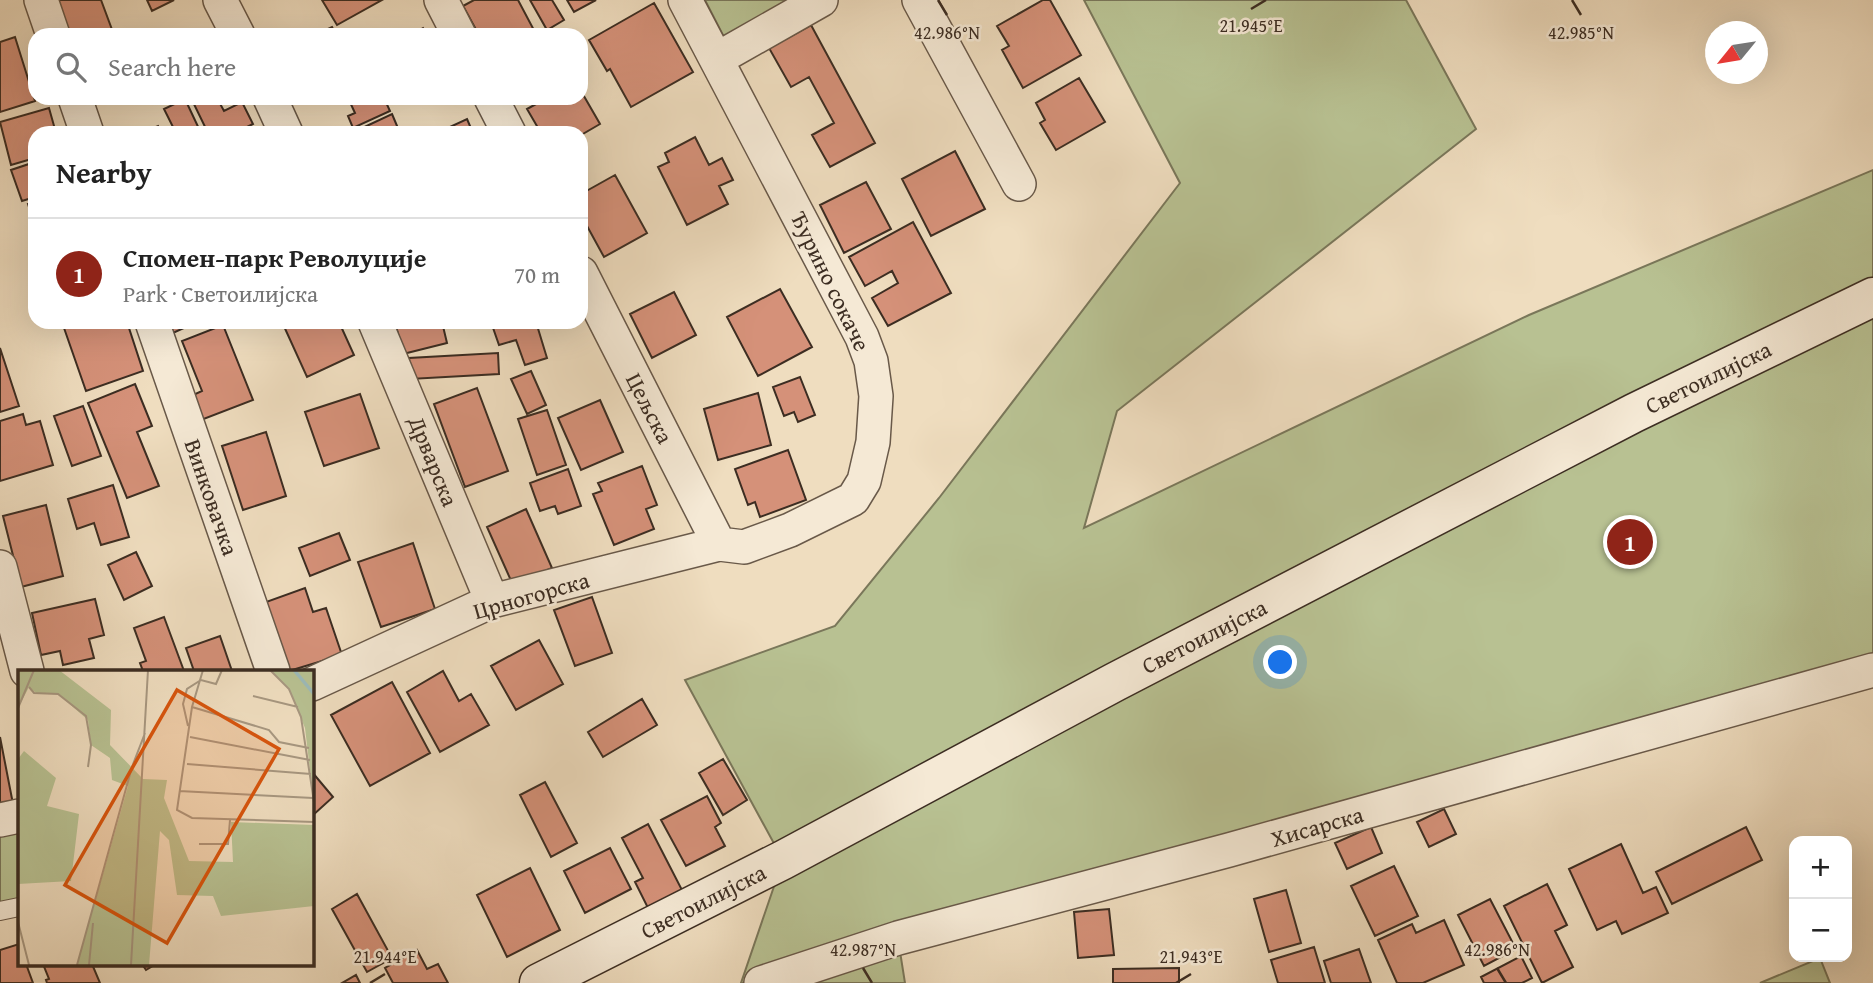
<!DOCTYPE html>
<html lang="en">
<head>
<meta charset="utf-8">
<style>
  :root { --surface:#fff; --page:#f6f6f6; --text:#222; --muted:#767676; --line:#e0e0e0; --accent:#8f2418 }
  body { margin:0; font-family:"Gentium Book Plus",serif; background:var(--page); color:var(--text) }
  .controls { position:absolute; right:21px; bottom:21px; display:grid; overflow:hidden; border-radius:14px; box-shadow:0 7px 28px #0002 }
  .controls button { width:63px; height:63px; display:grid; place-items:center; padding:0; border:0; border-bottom:2px solid var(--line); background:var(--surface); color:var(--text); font:35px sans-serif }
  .compass { position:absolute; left:1705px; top:21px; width:63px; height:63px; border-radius:50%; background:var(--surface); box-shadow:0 7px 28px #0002; rotate:240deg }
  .you { position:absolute; left:1281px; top:663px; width:24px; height:24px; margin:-18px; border:5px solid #fff; border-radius:50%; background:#1a73e8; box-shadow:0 0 0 10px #1a73e833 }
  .badge { display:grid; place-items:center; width:46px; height:46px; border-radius:50%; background:var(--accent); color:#fff; font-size:23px; font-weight:700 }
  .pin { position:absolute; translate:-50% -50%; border:4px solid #fff; box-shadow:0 2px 7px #0006 }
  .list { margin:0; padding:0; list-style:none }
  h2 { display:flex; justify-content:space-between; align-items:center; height:91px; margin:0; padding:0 28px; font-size:30px }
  h2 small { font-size:23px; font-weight:400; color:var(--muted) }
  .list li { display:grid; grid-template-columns:46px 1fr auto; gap:21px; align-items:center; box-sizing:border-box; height:112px; padding:0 28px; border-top:2px solid var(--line) }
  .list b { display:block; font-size:26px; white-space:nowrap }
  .list p { margin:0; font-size:23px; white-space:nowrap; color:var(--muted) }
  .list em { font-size:23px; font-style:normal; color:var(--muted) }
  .icon { flex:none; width:38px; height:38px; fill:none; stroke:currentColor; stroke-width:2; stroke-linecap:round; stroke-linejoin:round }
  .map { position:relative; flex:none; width:1873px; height:983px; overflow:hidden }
  .search { position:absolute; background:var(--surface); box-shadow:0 7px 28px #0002; left:28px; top:28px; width:560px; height:77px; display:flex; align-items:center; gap:18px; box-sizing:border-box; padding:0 24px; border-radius:21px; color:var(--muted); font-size:26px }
  .panel { position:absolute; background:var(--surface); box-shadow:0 7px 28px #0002; left:28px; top:126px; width:560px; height:203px; border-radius:21px }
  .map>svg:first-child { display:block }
  .green { fill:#b8c192; stroke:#7a775a; stroke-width:2 }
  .building { fill:#d59179; stroke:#3c2d22; stroke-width:2 }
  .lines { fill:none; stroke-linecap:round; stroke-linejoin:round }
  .lane-casing { stroke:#695949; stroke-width:20 }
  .street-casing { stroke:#695949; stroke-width:36 }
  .secondary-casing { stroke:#3c2d22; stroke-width:41 }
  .lane { stroke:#f5e9d5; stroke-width:18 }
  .street { stroke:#f5e9d5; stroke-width:33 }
  .secondary { stroke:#f5e9d5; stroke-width:38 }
  .ticks { fill:none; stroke:#3c2d22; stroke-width:2.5 }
  .labels { text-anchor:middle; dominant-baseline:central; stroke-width:5; stroke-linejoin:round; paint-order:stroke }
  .street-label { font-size:23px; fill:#3c2d22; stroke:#f5e9d5 }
  .inset-river { fill:none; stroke:#9cbab9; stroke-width:3.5 }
  .inset-road { fill:none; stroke:#a79780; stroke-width:2 }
  .view { fill:#d7550e; fill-opacity:0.15; stroke:#d7550e; stroke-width:3.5 }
  .inset-edge { fill:none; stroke:#3c2d22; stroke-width:3.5 }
  .ticks-label { font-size:18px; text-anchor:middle; fill:#3c2d22; stroke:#f5e9d5; stroke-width:5; stroke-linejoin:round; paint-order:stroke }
</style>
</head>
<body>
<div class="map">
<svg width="1873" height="983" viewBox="0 0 1873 983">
  <rect width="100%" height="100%" fill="#efddbf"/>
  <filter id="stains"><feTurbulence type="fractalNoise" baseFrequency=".00286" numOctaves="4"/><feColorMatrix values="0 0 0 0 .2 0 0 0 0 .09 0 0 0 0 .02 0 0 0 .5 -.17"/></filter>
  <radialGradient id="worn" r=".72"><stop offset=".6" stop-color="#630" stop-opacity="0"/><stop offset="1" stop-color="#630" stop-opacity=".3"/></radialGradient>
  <!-- green -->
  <path class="green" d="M705 0H787L726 41Z
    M1084 0H1406L1476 129 1117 411 1084 528 1529 315 1873 170V670L898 939 905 983H741L783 860 685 680 835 626 939 498 1180 183Z
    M19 816V907L0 911V820Z
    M1820 958 1830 983H1760Z"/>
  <!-- building -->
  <path class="building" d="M53 0H101L114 35H66Z
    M147 0H174L152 11Z
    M322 0H382L337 25Z
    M474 0H518L536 34 479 35 463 6Z
    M530 0H552L564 20 547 30Z
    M567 0H596L574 12Z
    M1043 0H1050L1081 55 1023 88 1002 50 1009 46 997 26Z
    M654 3 693 72 631 107 610 69 607 71 589 40Z
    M811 25 875 143 830 167 812 135 834 123 809 77 791 87 769 48Z
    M332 27 336 35H315Z
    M423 28 427 35H411Z
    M15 37 35 101 0 112V42Z
    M1079 78 1105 122 1056 150 1040 123 1045 120 1036 103Z
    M581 91 600 124 581 135V133H541L527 109 547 98H581Z
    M191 98H217L224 111 242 102 253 124 235 133H208Z
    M348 98H384L390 111 353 128 348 116 355 113Z
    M185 99 201 133H165L174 129 164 109Z
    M49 108 56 133H35V158L11 165 0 122Z
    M392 114 400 133H360L358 130Z
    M467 119 473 133H437Z
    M158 126 160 133H141Z
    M695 137 709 165 722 158 733 180 719 186 728 204 687 225 658 167 669 162 665 153Z
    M955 151 985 209 931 236 902 179Z
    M35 162V197L22 201 11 170Z
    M615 175 647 233 604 257 581 215V194Z
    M866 182 891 229 844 253 820 205Z
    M35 202V226L28 204Z
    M913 222 951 293 888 326 872 298 898 283 892 271 865 286 849 257Z
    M780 289 812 347 758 376 727 317Z
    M674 292 696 335 652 358 630 314Z
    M82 322H127L143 371 86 391 64 328Z
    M168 322H197L173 333Z
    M282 322H339L354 355 307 377Z
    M395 322H442L447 343 403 354Z
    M491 322H536L547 358 525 365 516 340 499 345Z
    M223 325 253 400 201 420 191 396 202 391 182 341Z
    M0 348 19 406 0 412Z
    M498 353 499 374 410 379 409 358Z
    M531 371 546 405 527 414 511 379Z
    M800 377 815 415 798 422 794 412 784 416 773 387Z
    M135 384 152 426 137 432 159 486 127 498 88 403Z
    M477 388 508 471 465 487 434 404Z
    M758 393 771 445 718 460 704 409Z
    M360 394 379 448 324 466 305 412Z
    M600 400 623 452 581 470 558 418Z
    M83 406 101 456 72 466 54 416Z
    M547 410 566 465 537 475 518 419Z
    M23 414 26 425 40 421 53 465 0 481V421Z
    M266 432 286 496 243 510 222 446Z
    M788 450 806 500 760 517 755 502 748 505 735 469Z
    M642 466 657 505 646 509 654 529 614 545 593 494 602 491 598 483Z
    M568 469 581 506 558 514 555 506 540 511 530 483Z
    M113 485 129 537 101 545 94 523 77 529 68 499Z
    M46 505 63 576 21 587 3 516Z
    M526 509 552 568 513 585 487 527Z
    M339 533 350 560 310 576 299 548Z
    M413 543 435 609 381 627 358 562Z
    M136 552 152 586 124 600 108 565Z
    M305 588 313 612 326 608 342 655 289 671 266 602Z
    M592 597 612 653 575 666 554 610Z
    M95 599 104 635 89 639 94 658 63 665 60 651 41 655 32 613Z
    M164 617 184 671H143L140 663 146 661 134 628Z
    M220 636 232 671H194L186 648Z
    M539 640 563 684 516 710 491 666Z
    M443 671 459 701 471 694 489 725 440 752 407 692Z
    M392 682 430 753 370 786 331 715Z
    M642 699 657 725 603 757 588 732Z
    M0 737 13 804 0 806Z
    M723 759 747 800 723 815 699 773Z
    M312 772 333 797 312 816Z
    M545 782 577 843 551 857 520 795Z
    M707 796 721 823 715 827 725 846 686 866 661 820Z
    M1444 809 1456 834 1429 847 1417 822Z
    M648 824 683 892 649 910 635 882 643 878 622 838Z
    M1371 827 1382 853 1347 869 1335 843Z
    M1746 827 1762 860 1672 904 1656 872Z
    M1621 844 1643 893 1656 887 1668 913 1622 934 1616 921 1597 930 1569 869Z
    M610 848 631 889 585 913 564 871Z
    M1394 866 1418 916 1375 936 1351 886Z
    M530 868 560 930 507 957 477 895Z
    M1547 884 1567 925 1555 931 1573 967 1542 983 1504 906Z
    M1286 890 1301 943 1269 952 1254 899Z
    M357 894 392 958 367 972 332 909Z
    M1490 899 1516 949 1484 966 1458 915Z
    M1109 909 1114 955 1078 958 1074 912Z
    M1444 920 1464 965 1423 983H1397L1378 940 1412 924 1416 933Z
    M19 944V964H26L33 983H0V950Z
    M1314 947 1325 983H1278L1271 960Z
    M1359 949 1371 983H1331L1324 961Z
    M417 950 427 969 438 964 448 983H393L385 968Z
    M1521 956 1532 978 1522 983H1484L1481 977Z
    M43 964H92L100 983H47L46 980 49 979Z
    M142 964H156L146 970Z
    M1179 968V983H1113V969Z
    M356 975 360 983H342Z"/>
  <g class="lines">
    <defs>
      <path id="lane" d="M0 911 19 907"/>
      <path id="street" d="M41 0 53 35
        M220 0 238 35
        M441 0 459 35
        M919 0 1019 184
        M717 59 821 0
        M75 98 87 133
        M270 98 286 133
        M491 98 509 133
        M581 273 719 544
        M152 322 273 671
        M375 322 492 601
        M0 567 27 671
        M312 684 492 601 719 544 744 547 790 530 853 499 864 481 873 442 876 396 871 361 862 337 685 0
        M0 820 19 816
        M761 983 898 938 1229 850 1873 670"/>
      <path id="secondary" d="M539 983 783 860 1115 682 1634 413 1873 297"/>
    </defs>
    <!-- lane casing -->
    <use href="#lane" class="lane-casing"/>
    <!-- street casing -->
    <use href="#street" class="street-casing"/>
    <!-- secondary casing -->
    <use href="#secondary" class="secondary-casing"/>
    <!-- lane -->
    <use href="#lane" class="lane"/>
    <!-- street -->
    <use href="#street" class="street"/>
    <!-- secondary -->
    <use href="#secondary" class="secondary"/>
  </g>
  <!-- ticks -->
  <path class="ticks" d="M938 0 947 15M1572 0 1581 15M1251 9 1266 0M863 968 872 983M1497 968 1506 983M370 983 385 974M1176 983 1191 974"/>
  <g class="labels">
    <!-- street labels -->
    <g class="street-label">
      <text transform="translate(831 281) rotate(64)">Ђурино сокаче</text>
      <text transform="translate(1708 377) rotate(-26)">Светоилијска</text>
      <text transform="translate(650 408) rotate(63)">Цељска</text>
      <text transform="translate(434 461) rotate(68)">Дрварска</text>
      <text transform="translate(212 497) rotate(71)">Винковачка</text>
      <text transform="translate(531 595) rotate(-16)">Црногорска</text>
      <text transform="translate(1204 636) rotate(-27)">Светоилијска</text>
      <text transform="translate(1317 826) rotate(-16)">Хисарска</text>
      <text transform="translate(703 901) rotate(-27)">Светоилијска</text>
    </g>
  </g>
  <!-- overview -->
  <g transform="translate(18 670)">
    <rect width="296" height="296" fill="#efddbf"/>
    <path d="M0 0H41L93 40 92 75 125 109 149 110 146 128 171 191 215 192 213 152 296 155V236L203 246 195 226 159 225 151 170 142 161 131 295H59L110 116 94 110 92 88 73 75 70 50 40 24 18 23 11 17 0 38ZM252 0H296V133L287 58 271 19ZM6 81 38 108 29 136 61 144 53 211 0 214V89Z" fill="#b8c192"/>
    <path class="inset-river" d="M276 0 296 24"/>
    <path class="inset-road" d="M185 0 174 37 159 140 174 148 296 152M252 0 271 19 283 47 296 132M11 17 16 23 40 24 68 46 73 75 70 97M235 26 280 37M174 37 251 60 261 72 291 78M0 38 16 0M170 56 165 34 169 19 183 10 198 14 204 0M172 67 292 90M169 94 293 104M161 121 295 128M181 174H210L212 150M0 252 11 295M59 295 114 97 127 63M71 295 75 253M113 295 130 0"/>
    <path class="view" d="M159 20 261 79 149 273 47 215Z"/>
    <rect width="296" height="296" class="inset-edge"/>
  </g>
  <g class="ticks-label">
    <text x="1251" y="32">21.945°E</text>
    <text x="947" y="39">42.986°N</text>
    <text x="1581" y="39">42.985°N</text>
    <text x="863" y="956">42.987°N</text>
    <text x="1497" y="956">42.986°N</text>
    <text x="385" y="963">21.944°E</text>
    <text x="1191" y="963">21.943°E</text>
  </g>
  <rect width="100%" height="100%" filter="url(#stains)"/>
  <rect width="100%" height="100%" fill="url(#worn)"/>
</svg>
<div class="controls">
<button>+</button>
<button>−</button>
</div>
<svg class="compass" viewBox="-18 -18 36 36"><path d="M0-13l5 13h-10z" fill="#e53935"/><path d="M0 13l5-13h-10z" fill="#767676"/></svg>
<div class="you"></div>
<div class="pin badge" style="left:1630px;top:542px">1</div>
<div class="search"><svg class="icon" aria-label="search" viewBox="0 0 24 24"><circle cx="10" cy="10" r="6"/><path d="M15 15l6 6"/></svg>Search here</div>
<section class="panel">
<h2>Nearby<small></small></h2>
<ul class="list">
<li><span class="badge">1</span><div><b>Спомен-парк Револуције</b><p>Park · Светоилијска</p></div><em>70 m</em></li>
</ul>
</section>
</div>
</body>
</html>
